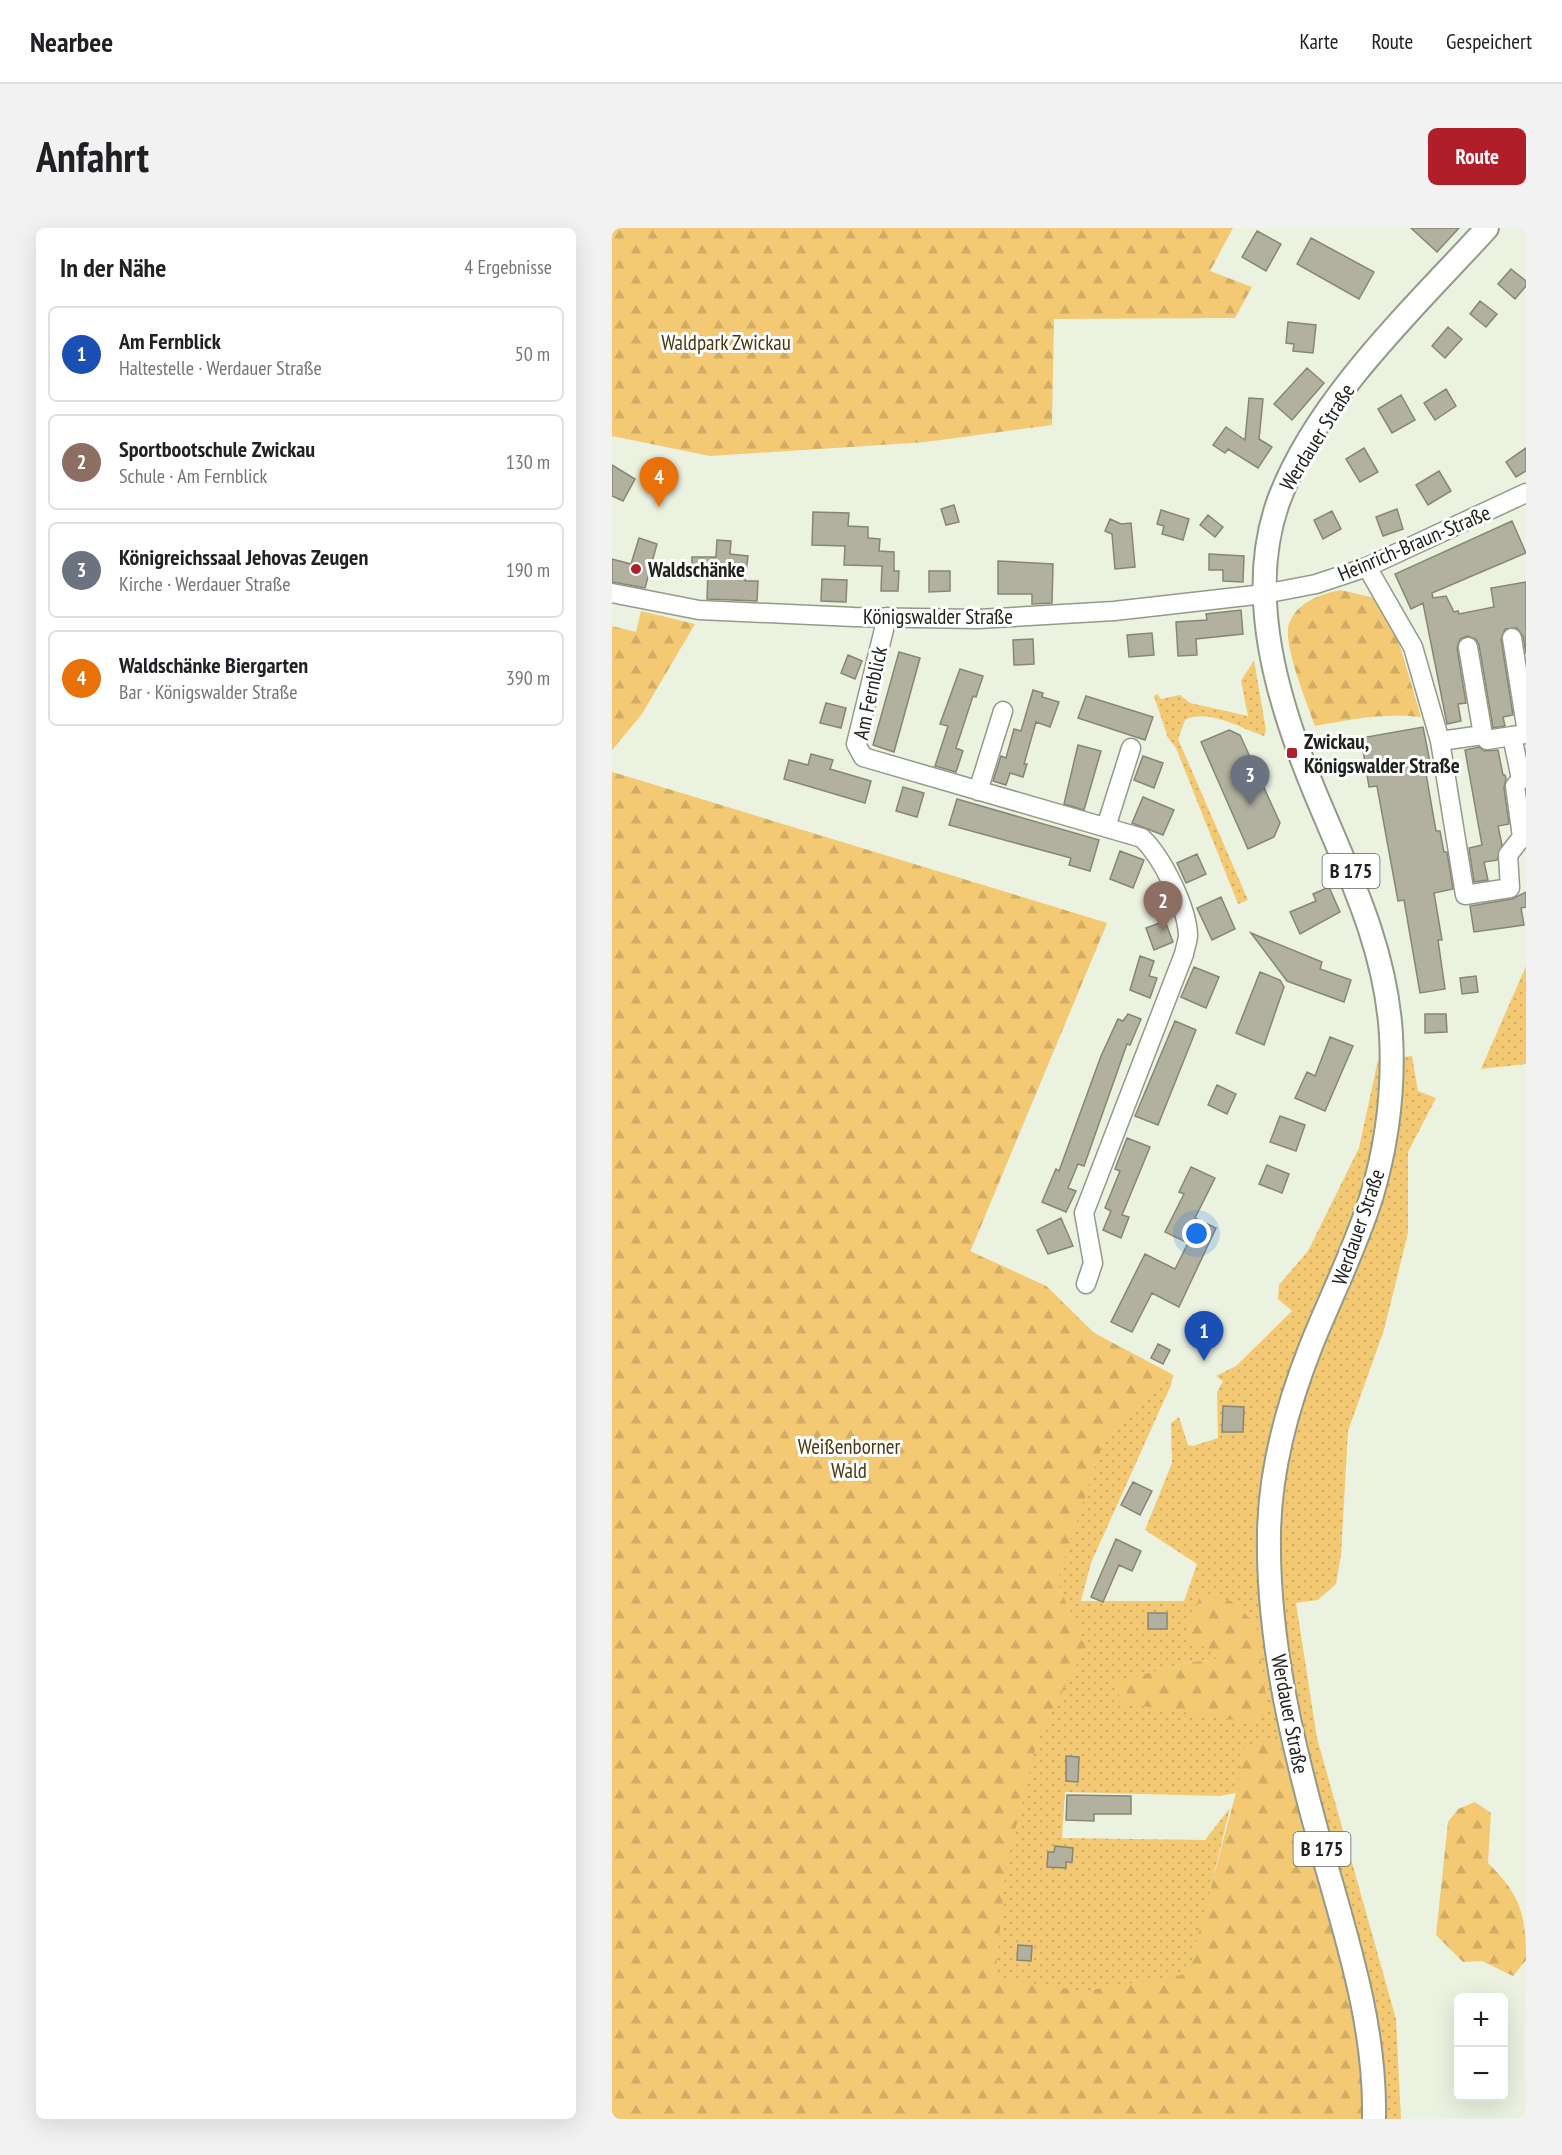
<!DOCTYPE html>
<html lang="de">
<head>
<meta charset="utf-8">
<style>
  :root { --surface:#fff; --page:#f2f2f2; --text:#202124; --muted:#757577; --line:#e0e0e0; --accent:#b01e2a }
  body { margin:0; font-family:"PT Sans Narrow",sans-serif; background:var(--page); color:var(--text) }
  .controls { position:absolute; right:18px; bottom:18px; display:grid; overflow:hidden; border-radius:9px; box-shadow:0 6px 24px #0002 }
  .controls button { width:54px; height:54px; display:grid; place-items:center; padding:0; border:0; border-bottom:2px solid var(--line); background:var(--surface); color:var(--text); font:30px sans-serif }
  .you { position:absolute; left:585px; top:1006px; width:21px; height:21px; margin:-15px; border:4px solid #fff; border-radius:50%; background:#1a73e8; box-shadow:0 0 0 9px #1a73e833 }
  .badge { display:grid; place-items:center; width:39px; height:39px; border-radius:50%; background:var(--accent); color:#fff; font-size:20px; font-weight:700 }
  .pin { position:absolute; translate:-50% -50px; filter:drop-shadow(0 2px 3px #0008) }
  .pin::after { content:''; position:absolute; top:32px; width:21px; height:18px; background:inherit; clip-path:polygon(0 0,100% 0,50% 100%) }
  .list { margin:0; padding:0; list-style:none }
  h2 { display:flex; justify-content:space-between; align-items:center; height:78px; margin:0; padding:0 24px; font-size:26px }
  h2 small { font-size:20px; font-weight:400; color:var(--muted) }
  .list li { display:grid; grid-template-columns:39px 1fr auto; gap:18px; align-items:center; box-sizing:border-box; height:96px; margin:0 12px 12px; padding:0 12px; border:2px solid var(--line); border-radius:9px }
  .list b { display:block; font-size:22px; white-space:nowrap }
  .list p { margin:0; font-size:20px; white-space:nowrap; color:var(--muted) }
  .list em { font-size:20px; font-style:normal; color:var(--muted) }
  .map { position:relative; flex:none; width:914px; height:1891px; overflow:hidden; border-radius:9px }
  header { display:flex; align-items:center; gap:36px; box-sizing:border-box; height:84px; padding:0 30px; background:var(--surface); border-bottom:2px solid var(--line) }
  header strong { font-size:28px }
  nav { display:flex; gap:33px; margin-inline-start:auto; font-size:21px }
  .intro { display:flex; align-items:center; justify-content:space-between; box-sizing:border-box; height:144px; padding:0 36px }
  h1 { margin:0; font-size:42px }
  .button { padding:15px 27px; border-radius:9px; background:var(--accent); color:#fff; font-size:21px; font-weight:700 }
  main { display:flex; gap:36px; padding:0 36px }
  aside { flex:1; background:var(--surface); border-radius:9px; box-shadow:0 6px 24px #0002 }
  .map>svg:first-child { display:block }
  .green { fill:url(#green-dots); fill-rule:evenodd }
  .forest { fill:url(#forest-firs) }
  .building { fill:#b2b19f; stroke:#878675; stroke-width:1.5 }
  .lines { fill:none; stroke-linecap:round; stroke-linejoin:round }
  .minor-casing { stroke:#939a89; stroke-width:21 }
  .major-casing { stroke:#939a89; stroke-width:26 }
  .minor { stroke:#fff; stroke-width:18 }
  .major { stroke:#fff; stroke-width:22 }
  .poi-dot { fill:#b01e2a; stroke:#fff; stroke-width:2 }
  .labels { text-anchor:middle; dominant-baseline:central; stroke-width:6; stroke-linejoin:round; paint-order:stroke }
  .shield { fill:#fff; stroke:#636561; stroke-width:1.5 }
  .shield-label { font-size:20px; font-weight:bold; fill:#20231d }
  .park-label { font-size:21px; fill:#4a380e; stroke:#fff }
  .street-label { font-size:21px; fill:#20231d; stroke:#fff }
  .poi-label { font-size:21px; font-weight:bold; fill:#20231d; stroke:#fff; text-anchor:start }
</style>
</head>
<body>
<header>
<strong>Nearbee</strong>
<nav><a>Karte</a><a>Route</a><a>Gespeichert</a></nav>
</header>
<div class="intro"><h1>Anfahrt</h1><a class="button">Route</a></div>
<main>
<aside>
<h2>In der Nähe<small>4 Ergebnisse</small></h2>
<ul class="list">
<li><span class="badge" style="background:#1a4fb4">1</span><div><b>Am Fernblick</b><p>Haltestelle · Werdauer Straße</p></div><em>50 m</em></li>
<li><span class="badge" style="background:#8d6e63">2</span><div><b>Sportbootschule Zwickau</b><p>Schule · Am Fernblick</p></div><em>130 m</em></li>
<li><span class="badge" style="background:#6b7280">3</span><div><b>Königreichssaal Jehovas Zeugen</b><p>Kirche · Werdauer Straße</p></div><em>190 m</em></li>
<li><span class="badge" style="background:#e8710a">4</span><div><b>Waldschänke Biergarten</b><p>Bar · Königswalder Straße</p></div><em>390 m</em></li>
</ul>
</aside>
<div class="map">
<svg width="914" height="1891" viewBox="0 0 914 1891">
  <defs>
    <pattern id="green-dots" width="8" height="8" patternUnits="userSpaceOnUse" patternTransform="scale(1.5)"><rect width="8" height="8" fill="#f3c974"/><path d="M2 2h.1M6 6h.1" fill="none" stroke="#d0ac64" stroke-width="1.8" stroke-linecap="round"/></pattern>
    <pattern id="forest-firs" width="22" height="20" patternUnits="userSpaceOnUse" patternTransform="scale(1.5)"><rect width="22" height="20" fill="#f3c974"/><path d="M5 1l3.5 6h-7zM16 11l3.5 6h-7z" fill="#d0ac64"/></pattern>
  </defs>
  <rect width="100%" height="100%" fill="#ebf2e0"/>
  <!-- green -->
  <path class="green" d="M642 432 654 502 652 508C630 501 596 480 573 492L566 511 636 672 626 676 564 520 556 510 542 468 545 466 549 471 568 467 578 475 636 488 629 453Z
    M0 544 495 695 358 1023 434 1058 482 1105 561 1147 559 1157 479 1335 469 1373H572L585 1336 533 1302 560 1235 559 1195 567 1189 576 1217 581 1218 606 1210 605 1164 611 1153 604 1148 624 1138 680 1083 666 1071 667 1057 696 1023 747 920 766 832 800 828 806 863 824 870 796 924V1005L772 1102 736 1203 729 1327 724 1356 706 1372 684 1375 705 1510 784 1791 789 1891H0ZM601 1422 642 1494 579 1484 501 1456 573 1435 605 1431ZM453 1564 608 1568 624 1565 598 1663 618 1580 593 1612 450 1610Z
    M914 738V836L869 841Z"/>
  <!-- forest -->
  <path class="forest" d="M0 0H621L598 43 640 59 623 90 442 91 440 197 314 214 98 228 0 208Z
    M728 362 763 370 788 418 809 489C772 485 739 491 703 498 696 478 670 415 677 396 685 374 707 367 728 362Z
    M29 383 83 396 30 486 0 522V398L24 404Z
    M0 544 495 695 358 1024 434 1058 482 1105 561 1147 493 1209 445 1354 474 1419 426 1510 394 1640 383 1750 472 1763 576 1746 624 1565 633 1518 665 1508 668 1521 675 1530 739 1767 753 1850 750 1891H0Z
    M588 1368 619 1373 644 1396 656 1483 642 1495 511 1475 501 1455 573 1435 605 1431 601 1422 572 1412Z
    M863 1574 879 1585 876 1635C909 1668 914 1686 914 1732L901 1748 870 1733 851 1734 824 1707 836 1594 846 1581Z"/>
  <!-- building -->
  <path class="building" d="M799 0H847L825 24Z
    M645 3 669 16 654 43 630 29Z
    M699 10 762 44 747 71 685 36Z
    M899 41 914 53V58L903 71 886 56Z
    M868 73 885 86 874 99 858 86Z
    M676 94 704 97 701 125 681 123 682 116 674 115Z
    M836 99 850 111 833 130 820 118Z
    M695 140 712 155 680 192 662 176Z
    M834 161 844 178 823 192 812 175Z
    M789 167 803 192 780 205 766 181Z
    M637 170 651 171 647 211 660 219 646 240 616 221 613 225 601 217 614 199 633 212Z
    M752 220 766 244 748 254 734 231Z
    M914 220V243L904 249 894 234Z
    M0 237 23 251 11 273 0 268Z
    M827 243 839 263 816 277 804 257Z
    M342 277 347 294 334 297 329 281Z
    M785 281 791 301 771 308 764 289Z
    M549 282 577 291 571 312 550 306 552 298 545 296Z
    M720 283 729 301 711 311 702 292Z
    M201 284 237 285 236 298 256 299V310L268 311 267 323 282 324V343H287L286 363H269L270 338 232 337 233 318 200 317Z
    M596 287 611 299 603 309 588 297Z
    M498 291 509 296 519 295 523 339 503 341 500 306 493 303Z
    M900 293 914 325 820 365 821 370 834 368 842 384 846 383 847 386 882 379 879 360 914 354V426L911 408 905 400 893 401 889 411 901 487 891 489 893 498 881 500 867 417 864 411 855 408 848 411 845 420 854 475 846 476 849 493 835 496 811 375 799 381 783 346Z
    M27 310 45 316 33 360 0 354V331L19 336Z
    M105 312 119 313 118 326 136 328 133 353H146L145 373 95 371 96 342H80V329H104Z
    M597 326 632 328 631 354 611 353V342H597Z
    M386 333 441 336 440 375 420 376V366H386Z
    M317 343H338V363L317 364Z
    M210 351 235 352 234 374 209 373Z
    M629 382 631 406 584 411 585 427 566 428 564 394 595 392 594 386Z
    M540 405 542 427 517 429 515 407Z
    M421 411 422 436 402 437 401 412Z
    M287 424 308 430 282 524 261 517Z
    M236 427 250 433 243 451 229 445Z
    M348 441 371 448 364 469 361 468 344 520 351 523 344 544 323 538 336 498 328 496Z
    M421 462 431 465 430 469 447 474 438 499 424 494 412 536H415L411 549 398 545 394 557 381 553 389 528 394 530 402 501 409 503Z
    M474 468 541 489 533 512 466 490Z
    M214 475 234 480 229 500 208 495Z
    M811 499 820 544 814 546 824 603H828L832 624H835L841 661 822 665 830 712H826L833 761 808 765 792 672 786 673 765 558 757 559 749 510Z
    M617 502 628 507 668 595 662 609 636 621 589 514Z
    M466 517 489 523 472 582 452 576Z
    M867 519 872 523 886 522 891 547H893L894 551 892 560 897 596 886 598 890 617 885 632 872 634 876 652 862 654 857 620 870 617 853 522Z
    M199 526 221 532 218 541 259 553 253 575 172 551 177 532 196 537Z
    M531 528 551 535 542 560 522 552Z
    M291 559 312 565 305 589 284 583Z
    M531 569 562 582 551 607 520 595Z
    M345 571 487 612 478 643 457 637 459 630 337 597Z
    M508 623 532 632 521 660 498 651Z
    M585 626 594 646 574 655 565 635Z
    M717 659 728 684 688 706 678 684 704 673 701 666Z
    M914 664V679L909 680 912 697 862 704 858 678 900 671Z
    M609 669 623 701 600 712 585 680Z
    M553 693 561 714 542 722 534 700Z
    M639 705 710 734 708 741 739 752 732 774 675 753Z
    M528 728 542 733 537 748 545 750 538 770 518 762Z
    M582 739 607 749 594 780 569 769Z
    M648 744 668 752 672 759 652 817 624 805Z
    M864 748 866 764 850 766 848 750Z
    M516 786 529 791 518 817 515 816 472 938 466 936 456 960 464 963 454 984 430 974 444 941 447 943 489 828 506 791 511 793Z
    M813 786H834L835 804 813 805Z
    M563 793 584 802 546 897 523 888Z
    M718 809 741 818 713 883 683 870 695 844 703 848Z
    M605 857 624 866 615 886 596 877Z
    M668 888 693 897 684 923 658 914Z
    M515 910 538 919 510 987 517 989 509 1010 491 1002 499 983 493 980 508 943 503 941Z
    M655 937 677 946 670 965 647 956Z
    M579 939 603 950 583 990 604 1000 567 1079 540 1065 520 1104 499 1094 533 1026 563 1041 576 1015 553 1004 572 966 567 964Z
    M449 990 461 1018 436 1026 425 1002Z
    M546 1116 558 1122 551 1136 539 1130Z
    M611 1178 632 1179 631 1204H610Z
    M521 1254 540 1263 528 1287 509 1277Z
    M504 1311 529 1323 520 1343 507 1337 491 1374 479 1369Z
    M536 1385H555V1401H536Z
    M454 1528 467 1529 466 1554 454 1553Z
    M455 1567 519 1568V1586H482V1593L454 1592Z
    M443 1618 461 1620 460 1634H454V1640L435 1639 436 1624H442Z
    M406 1717 420 1718 419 1733 405 1732Z"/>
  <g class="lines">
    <defs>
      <path id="minor" d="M755 339 801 419 828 513 853 667 898 660 896 627 910 609 903 558 909 551 900 508 914 506
        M0 365 87 382 242 389 366 391 502 383 652 366 704 356 755 339 914 265
        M275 389 244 516 251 529 530 610C550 629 575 679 576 707 576 713 573 720 572 726L472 985 481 1035 474 1056
        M900 410 914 498
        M856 419 871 507
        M828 513 871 507 875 512 900 508
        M366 563 391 483
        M494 599 519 520"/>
      <path id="major" d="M762 1891C764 1802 737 1718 713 1633 683 1527 655 1416 657 1305 658 1241 676 1176 699 1118 719 1068 744 1019 760 967 775 916 782 861 779 807 774 720 737 646 704 567 667 478 632 367 667 272 704 171 804 78 875 0"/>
    </defs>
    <!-- minor casing -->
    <use href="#minor" class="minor-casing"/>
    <!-- major casing -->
    <use href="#major" class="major-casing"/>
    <!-- minor -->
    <use href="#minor" class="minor"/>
    <!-- major -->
    <use href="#major" class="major"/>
  </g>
  <!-- markers -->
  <g class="poi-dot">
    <circle cx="24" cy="341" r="6"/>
    <rect x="674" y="519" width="12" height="12" rx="3"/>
  </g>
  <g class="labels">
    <!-- shield labels -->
    <g class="shield">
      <rect x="710.5" y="626" width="57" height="34" rx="4.5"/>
      <rect x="681.5" y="1604" width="57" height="34" rx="4.5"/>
    </g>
    <g class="shield-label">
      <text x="739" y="643">B 175</text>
      <text x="710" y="1621">B 175</text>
    </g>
    <!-- park labels -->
    <g class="park-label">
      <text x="114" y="114">Waldpark Zwickau</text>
      <text x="237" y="1218">Weißenborner<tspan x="237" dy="24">Wald</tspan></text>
    </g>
    <!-- street labels -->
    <g class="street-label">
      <text transform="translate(705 209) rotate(-58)">Werdauer Straße</text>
      <text transform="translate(802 315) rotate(-23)">Heinrich-Braun-Straße</text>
      <text x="326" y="388">Königswalder Straße</text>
      <text transform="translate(258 465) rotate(-78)">Am Fernblick</text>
      <text transform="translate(746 999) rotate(-71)">Werdauer Straße</text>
      <text transform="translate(678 1486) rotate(79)">Werdauer Straße</text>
    </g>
    <!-- poi labels -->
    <g class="poi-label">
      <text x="36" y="341">Waldschänke</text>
      <text x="692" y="513">Zwickau,<tspan x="692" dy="24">Königswalder Straße</tspan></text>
    </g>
  </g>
</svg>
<div class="controls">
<button>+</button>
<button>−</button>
</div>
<div class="you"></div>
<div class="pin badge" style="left:592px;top:1133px;background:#1a4fb4">1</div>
<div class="pin badge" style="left:551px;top:703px;background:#8d6e63">2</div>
<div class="pin badge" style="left:638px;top:577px;background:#6b7280">3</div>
<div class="pin badge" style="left:47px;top:279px;background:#e8710a">4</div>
</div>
</main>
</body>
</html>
